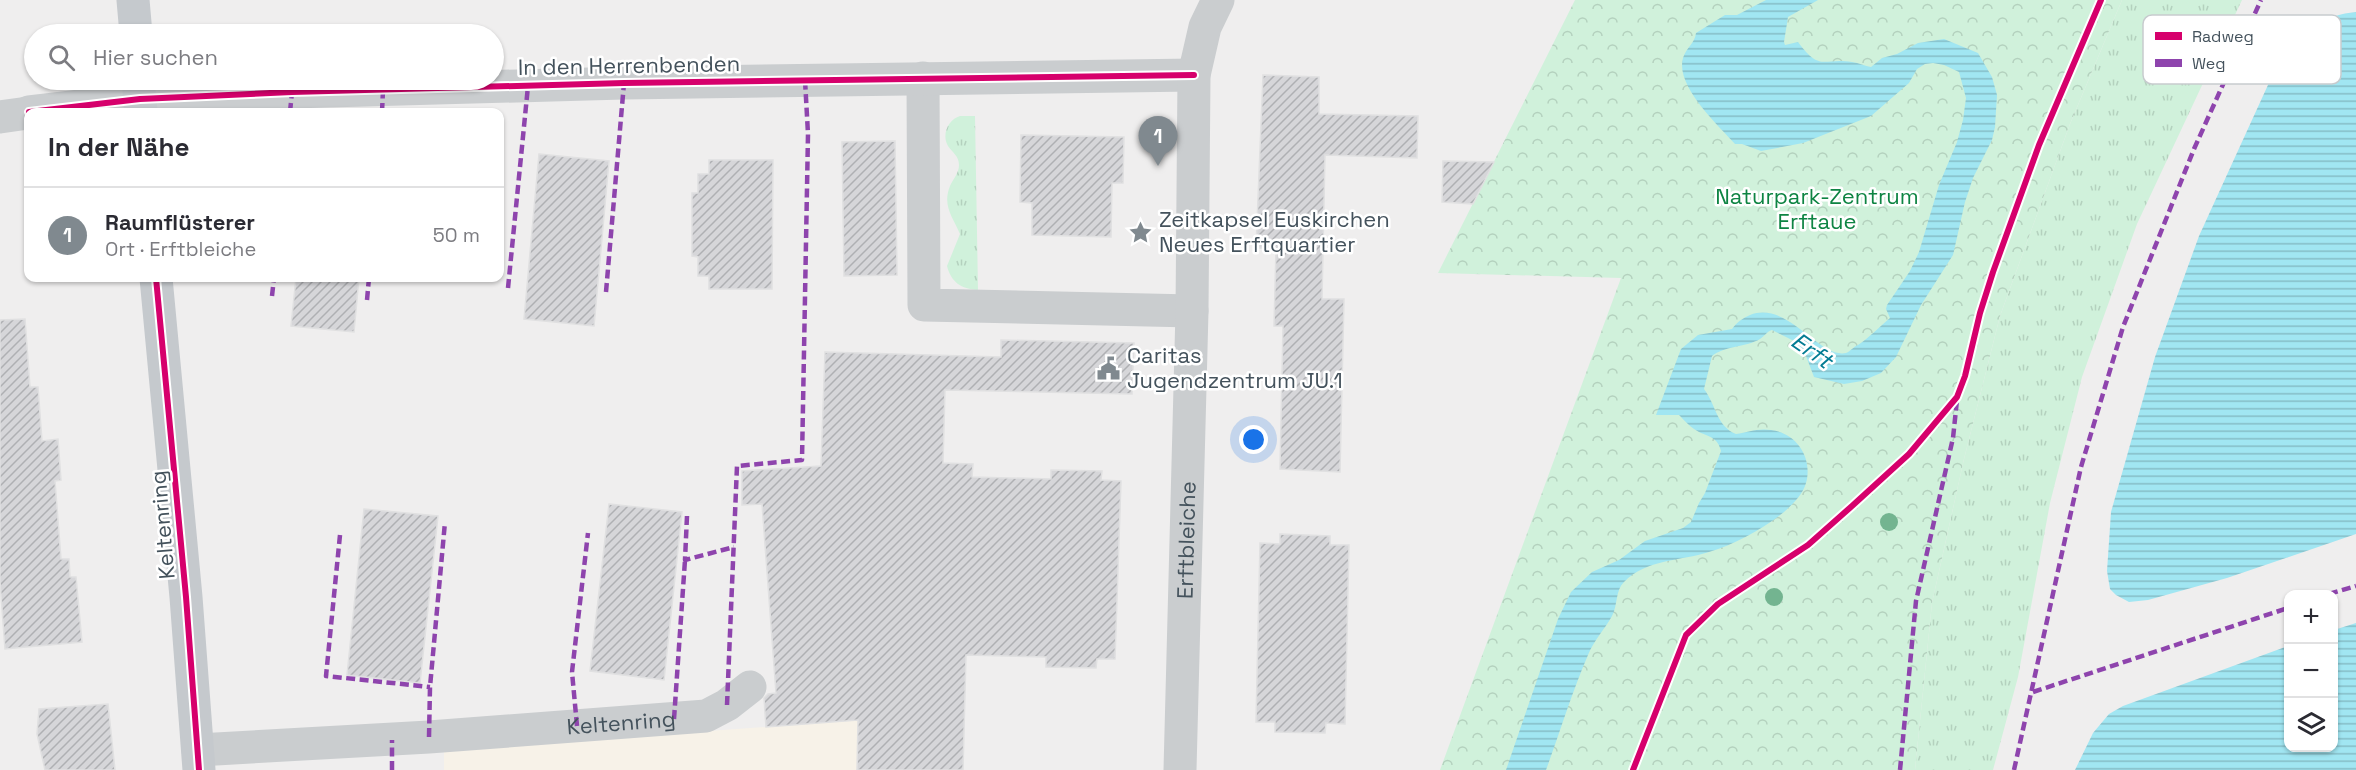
<!DOCTYPE html>
<html lang="de">
<head>
<meta charset="utf-8">
<style>
  :root { --surface:#fff; --page:#f2f2f3; --text:#2b2b33; --muted:#7c7c81; --line:#e1e1e2; --accent:#80898f }
  body { margin:0; font-family:"Space Grotesk",sans-serif; background:var(--page); color:var(--text) }
  .controls { position:absolute; right:18px; bottom:18px; display:grid; overflow:hidden; border-radius:12px; box-shadow:0 2px 4px #0004 }
  .controls button { width:54px; height:54px; display:grid; place-items:center; padding:0; border:0; border-bottom:2px solid var(--line); background:var(--surface); color:var(--text); font:30px sans-serif }
  .you { position:absolute; left:1254px; top:440px; width:21px; height:21px; margin:-15px; border:4px solid #fff; border-radius:50%; background:#1a73e8; box-shadow:0 0 0 9px #1a73e833 }
  .badge { display:grid; place-items:center; width:39px; height:39px; border-radius:50%; background:var(--accent); color:#fff; font-size:20px; font-weight:700 }
  .pin { position:absolute; translate:-50% -50px; filter:drop-shadow(0 2px 3px #0008) }
  .pin::after { content:''; position:absolute; top:32px; width:21px; height:18px; background:inherit; clip-path:polygon(0 0,100% 0,50% 100%) }
  .list { margin:0; padding:0; list-style:none }
  h2 { display:flex; justify-content:space-between; align-items:center; height:78px; margin:0; padding:0 24px; font-size:26px }
  h2 small { font-size:20px; font-weight:400; color:var(--muted) }
  .list li { display:grid; grid-template-columns:39px 1fr auto; gap:18px; align-items:center; box-sizing:border-box; height:96px; padding:0 24px; border-top:2px solid var(--line) }
  .list b { display:block; font-size:22px; white-space:nowrap }
  .list p { margin:0; font-size:20px; white-space:nowrap; color:var(--muted) }
  .list em { font-size:20px; font-style:normal; color:var(--muted) }
  .icon { flex:none; width:33px; height:33px; fill:none; stroke:currentColor; stroke-width:2; stroke-linecap:round; stroke-linejoin:round }
  .map { position:relative; flex:none; width:2356px; height:770px; overflow:hidden }
  .search { position:absolute; background:var(--surface); box-shadow:0 2px 4px #0004; left:24px; top:24px; width:480px; height:66px; display:flex; align-items:center; gap:15px; box-sizing:border-box; padding:0 21px; border-radius:33px; color:var(--muted); font-size:22px }
  .panel { position:absolute; background:var(--surface); box-shadow:0 2px 4px #0004; left:24px; top:108px; width:480px; height:174px; border-radius:12px }
  .map>svg:first-child { display:block }
  .commercial { fill:#f7f2e8 }
  .grass { fill:url(#grass-tufts) }
  .park { fill:url(#park-crowns) }
  .water { fill:url(#water-rules) }
  .building { fill:url(#building-hatch); stroke:#e0e0e1; stroke-width:1.5 }
  .lines { fill:none; stroke-linecap:round; stroke-linejoin:round }
  .minor { stroke:#cacdcf; stroke-width:33 }
  .primary { stroke:#c5c9cd; stroke-width:33 }
  .quiet { stroke:#8e44ad; stroke-width:4.5; stroke-dasharray:9 4.5; stroke-linecap:butt }
  .cycleway-casing { stroke:#fff; stroke-width:10 }
  .cycleway { stroke:#d6006c; stroke-width:6 }
  .tree { fill:#73b490 }
  .labels { text-anchor:middle; dominant-baseline:central; stroke-width:5; stroke-linejoin:round; paint-order:stroke }
  .street-label { font-size:22px; fill:#44525c; stroke:#fff }
  .park-label { font-size:22px; fill:#0e8443; stroke:#fff }
  .poi-label { font-size:22px; fill:#44525c; stroke:#fff; text-anchor:start }
  .water-label { font-size:24px; font-style:italic; fill:#037c93; stroke:#fff }
  .key { fill:#fff; stroke:#c7cbce; stroke-width:1.5 }
  .key-label { font-size:16px; fill:#44525c }
</style>
</head>
<body>
<div class="map">
<svg width="2356" height="770" viewBox="0 0 2356 770">
  <defs>
    <pattern id="grass-tufts" width="24" height="20" patternUnits="userSpaceOnUse" patternTransform="scale(1.5)"><rect width="24" height="20" fill="#d0f1db"/><path d="M3 7l-1-3M5 7V3M7 7l1-3M15 17l-1-3M17 17v-4M19 17l1-3" fill="none" stroke="#b4d1be"/></pattern>
    <pattern id="park-crowns" width="20" height="18" patternUnits="userSpaceOnUse" patternTransform="scale(1.5)"><rect width="20" height="18" fill="#d0f1db"/><path d="M2 6a3 3 0 1 1 6 0M12 15a3 3 0 1 1 6 0" fill="none" stroke="#b4d1be"/></pattern>
    <pattern id="water-rules" width="6" height="5" patternUnits="userSpaceOnUse" patternTransform="scale(1.5)"><rect width="6" height="5" fill="#a1e6f2"/><path d="M0 2.5h6" fill="none" stroke="#85bdc7"/></pattern>
    <pattern id="building-hatch" width="6" height="6" patternUnits="userSpaceOnUse" patternTransform="scale(1.5)"><rect width="6" height="6" fill="#d6d6d9"/><path d="M-1 1l2-2M0 6l6-6M5 7l2-2" fill="none" stroke="#afb0b3"/></pattern>
  </defs>
  <rect width="100%" height="100%" fill="#efeeee"/>
  <!-- commercial -->
  <path class="commercial" d="M905 717 964 719 963 770H444V750Z"/>
  <!-- grass -->
  <path class="grass" d="M2122 0H2242L2137 224 2082 377 2050 503 2018 677 1993 770H1915L1932 603 1964 459 2000 316 2070 124Z
    M960 116H975L978 290C961 289 951 282 947 266L960 234C953 217 942 206 950 186 953 179 959 173 959 165 959 156 952 152 948 146 941 134 949 119 960 116Z"/>
  <!-- park -->
  <path class="park" d="M1575 0H2122L2070 124 2000 316 1964 459 1932 603 1915 770H1440L1621 278 1438 273Z"/>
  <!-- water -->
  <path class="water" d="M1766 0H1818L1788 17 1784 42 1785 45 1798 42C1821 73 1823 57 1852 62 1859 63 1865 66 1871 67L1882 58 1897 54 1918 43 1944 39 1978 53 1992 77 1997 95 1995 127 1992 140 1973 178 1965 202 1953 255 1921 305 1896 357 1881 373 1862 381 1844 384 1814 377 1806 356 1796 342 1772 330C1766 332 1765 336 1760 339 1747 347 1724 346 1712 356L1704 389C1716 405 1717 427 1736 434 1748 432 1758 428 1771 430 1797 433 1813 458 1806 483 1803 494 1793 504 1784 512 1763 529 1735 544 1709 552 1681 561 1646 559 1624 582 1615 591 1618 605 1612 616 1605 629 1594 640 1588 655 1572 692 1560 732 1546 770H1506L1558 619 1571 592 1592 572 1619 560 1645 541 1683 528 1691 522 1699 503 1705 493 1721 451C1718 438 1710 437 1699 432 1691 428 1685 421 1679 415H1656L1681 349 1698 335 1732 329C1737 322 1743 318 1750 315 1788 300 1819 359 1846 353 1851 351 1853 347 1858 345 1870 337 1879 327 1890 318L1886 309 1887 305 1910 271 1919 252 1939 185 1957 142 1963 120 1966 98 1959 72 1944 65 1933 63 1925 64 1917 69 1909 83 1871 116 1803 143 1761 151 1742 144H1735C1718 125 1675 86 1683 58 1686 48 1695 43 1696 33L1725 15H1737Z
    M2356 12V534L2227 578 2148 600 2129 602 2116 595 2110 589 2107 571 2111 512 2155 357 2199 236 2278 63C2298 35 2321 15 2356 12Z
    M2356 623V770H2075L2093 733 2109 714 2123 706 2288 646V748H2334V630Z"/>
  <!-- building -->
  <path class="building" d="M1263 75 1319 77V114L1418 116 1417 158 1325 155 1322 299H1344L1340 472 1280 469 1283 326H1274L1276 249 1256 248Z
    M1021 135 1124 137 1123 183H1112L1111 237 1032 235V203L1020 202Z
    M895 141 897 275 844 276 842 142Z
    M539 154 609 161 594 326 524 319Z
    M709 160H773L772 289H709V276H698V257L692 256V193H698V174H709Z
    M1443 161 1494 162 1473 204 1442 202Z
    M296 278H359L354 332 291 326Z
    M25 319 30 387H38L42 441 58 439 61 480 55 481 61 559H69L70 577H76L82 642 5 649 0 582V320Z
    M1001 340 1134 343 1132 394 945 390 943 463 973 464 972 477 1051 479V470L1102 471 1101 480 1121 481 1115 659H1097L1096 668 1046 667V657L966 655 963 770H857L858 720 766 727 764 698 768 694 776 693 762 504 742 505V471L821 466 825 352 1001 357Z
    M609 504 682 512 664 680 590 671Z
    M364 509 438 516 420 683 347 675Z
    M1280 534 1330 536V545H1349L1345 724 1326 723 1325 733 1275 732V722H1256L1260 543 1280 544Z
    M108 704 115 770H45L37 734 39 709Z"/>
  <g class="lines">
    <!-- minor -->
    <g class="minor">
      <path d="M923 78 924 305 1192 311"/>
      <path d="M29 112 140 99 292 92 624 83 1194 75"/>
      <path d="M0 117 28 113"/>
      <path id="s1" d="M198 750 429 737 706 716 727 705 750 687"/>
      <path id="s2" d="M1180 770 1192 311 1194 75 1205 27 1218 0"/>
    </g>
    <!-- primary -->
    <path class="primary" d="M133 0 136 34
      M138 80 141 112
      M156 278 186 597 199 770"/>
    <!-- quiet -->
    <path class="quiet" d="M290 112 292 92
      M382 112 383 90
      M508 288 528 86
      M606 292 624 83
      M272 296 274 278
      M367 300 369 278
      M687 516 685 560 734 547
      M340 535 326 676 430 687
      M2329 594 2356 586
      M2033 692 2288 608
      M727 705 737 466 802 460 808 134 805 80
      M674 719 685 560
      M577 726 572 672 588 533
      M429 737 430 687 445 522
      M392 770V740
      M1900 770 1916 601 1953 438 1957 400
      M2014 770 2081 467 2123 327 2194 149 2261 0"/>
    <defs>
      <path id="cycleway" d="M29 112 140 99 292 92 624 83 1194 75
        M156 278 186 597 199 770
        M1633 770 1686 635 1718 604 1808 545 1852 506 1909 454 1957 397 1965 376 1980 313 1993 272 2039 145 2101 0"/>
    </defs>
    <!-- cycleway casing -->
    <use href="#cycleway" class="cycleway-casing"/>
    <!-- cycleway -->
    <use href="#cycleway" class="cycleway"/>
  </g>
  <!-- trees -->
  <g class="tree">
    <circle cx="1889" cy="522" r="9"/>
    <circle cx="1774" cy="597" r="9"/>
  </g>
  <!-- icons -->
  <defs>
    <symbol id="sight-bare" viewBox="-9 -9 18 18"><path d="M0-6L1.8-2.2L6-1.7L2.9 1.2L3.7 5.4L0 3.3L-3.7 5.4L-2.9 1.2L-6-1.7L-1.8-2.2Z" fill="#80898f" stroke="#fff" stroke-width="2.5" paint-order="stroke"/></symbol>
    <symbol id="civic-bare" viewBox="-9 -9 18 18"><path d="M-.6-6.5H3V-4.5H.6V-3L4-1V1h2V6H-6V1h2V-1L-.6-3ZM-1.2 2.5V6h2.4V2.5Z" fill="#80898f" stroke="#fff" stroke-width="2.5" paint-order="stroke"/></symbol>
  </defs>
  <g fill-rule="evenodd">
    <use href="#sight-bare" x="1124" y="216" width="33" height="33"/>
    <use href="#civic-bare" x="1092" y="352" width="33" height="33"/>
  </g>
  <g class="labels">
    <!-- street labels -->
    <g class="street-label">
      <text transform="translate(629 65) rotate(-1)">In den Herrenbenden</text>
      <text transform="translate(162 525) rotate(-95)">Keltenring</text>
      <text stroke="none"><textPath href="#s2" startOffset="230">Erftbleiche</textPath></text>
      <text stroke="none"><textPath href="#s1" startOffset="424">Keltenring</textPath></text>
    </g>
    <!-- park labels -->
    <g class="park-label">
      <text x="1817" y="196">Naturpark-Zentrum<tspan x="1817" dy="25">Erftaue</tspan></text>
    </g>
    <!-- poi labels -->
    <g class="poi-label">
      <text x="1159" y="219">Zeitkapsel Euskirchen<tspan x="1159" dy="25">Neues Erftquartier</tspan></text>
      <text x="1127" y="355">Caritas<tspan x="1127" dy="25">Jugendzentrum JU.1</tspan></text>
    </g>
    <!-- water labels -->
    <g class="water-label">
      <text transform="translate(1812 350) rotate(35)">Erft</text>
    </g>
  </g>
  <!-- legend -->
  <rect x="2143" y="15" width="198" height="69" rx="9" class="key"/>
  <rect x="2155" y="32" width="27" height="8" fill="#d6006c"/>
  <rect x="2155" y="59" width="27" height="8" fill="#8e44ad"/>
  <g class="key-label">
    <text x="2192" y="42">Radweg</text>
    <text x="2192" y="69">Weg</text>
  </g>
</svg>
<div class="controls">
<button>+</button>
<button>−</button>
<button><svg class="icon" aria-label="layers" viewBox="0 0 24 24"><path d="M12 4l9 5-9 5-9-5zM3 14l9 5 9-5"/></svg></button>
</div>
<div class="you"></div>
<div class="pin badge" style="left:1158px;top:166px">1</div>
<div class="search"><svg class="icon" aria-label="search" viewBox="0 0 24 24"><circle cx="10" cy="10" r="6"/><path d="M15 15l6 6"/></svg>Hier suchen</div>
<section class="panel">
<h2>In der Nähe<small></small></h2>
<ul class="list">
<li><span class="badge">1</span><div><b>Raumflüsterer</b><p>Ort · Erftbleiche</p></div><em>50 m</em></li>
</ul>
</section>
</div>
</body>
</html>
